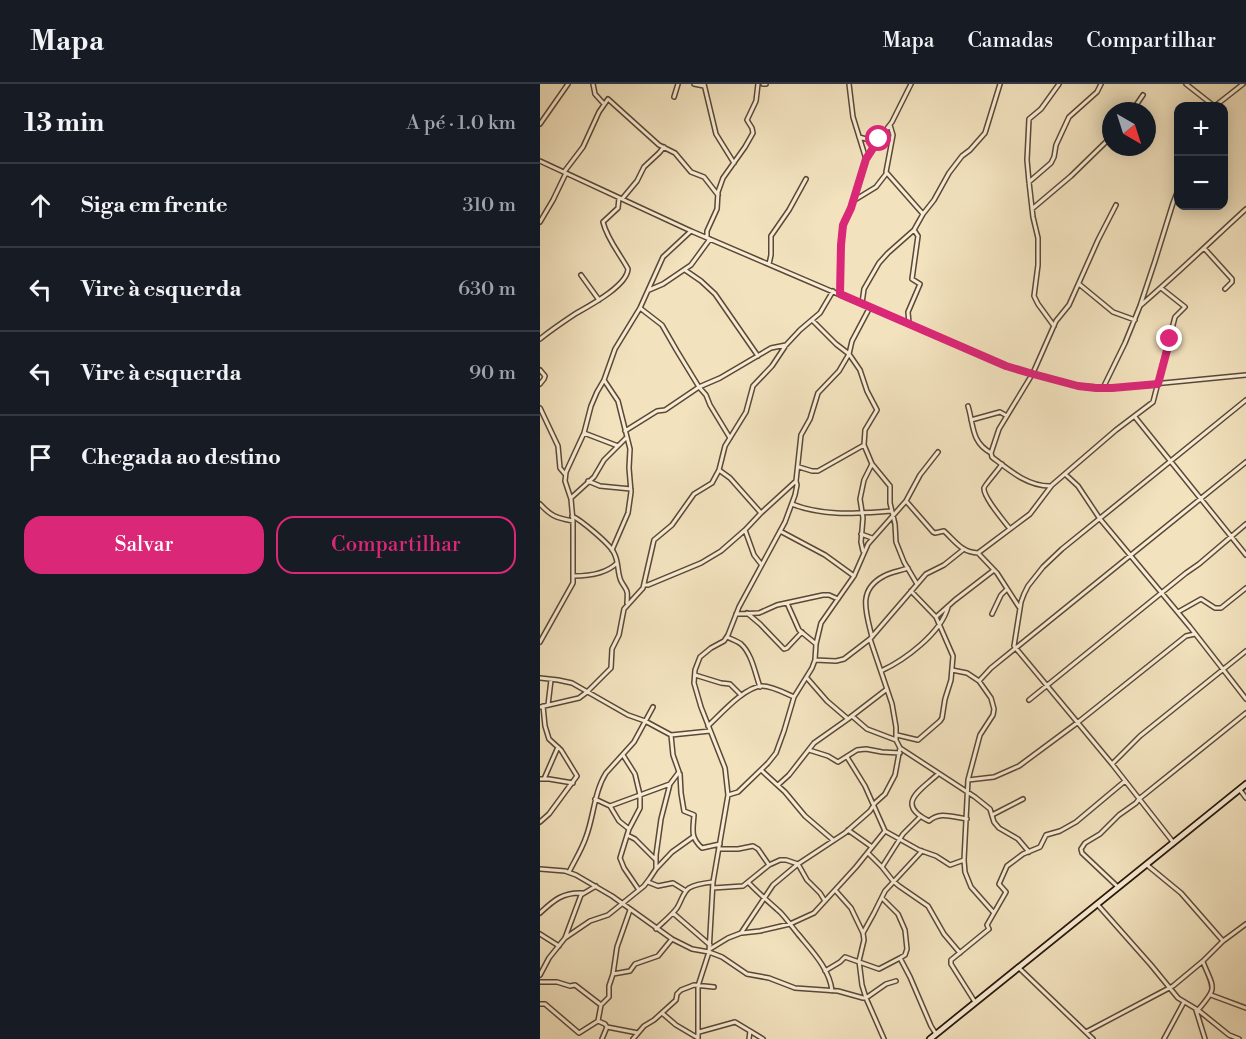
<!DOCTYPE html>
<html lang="pt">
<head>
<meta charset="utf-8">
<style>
  :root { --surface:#171b24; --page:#20242c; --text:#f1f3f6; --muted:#9ea1a6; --line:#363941; --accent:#db2777 }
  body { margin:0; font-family:"Libre Bodoni",serif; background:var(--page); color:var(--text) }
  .controls { position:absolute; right:18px; top:18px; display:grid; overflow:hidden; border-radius:12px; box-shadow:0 3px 15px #0003 }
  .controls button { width:54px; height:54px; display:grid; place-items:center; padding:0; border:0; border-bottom:2px solid var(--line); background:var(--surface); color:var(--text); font:30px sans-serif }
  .compass { position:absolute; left:562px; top:18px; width:54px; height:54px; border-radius:50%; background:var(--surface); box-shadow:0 3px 15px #0003; rotate:141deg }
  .stop { position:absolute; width:18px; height:18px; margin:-14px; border:4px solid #db2777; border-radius:50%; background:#fff }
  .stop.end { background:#db2777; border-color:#fff; box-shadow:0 2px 6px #0008 }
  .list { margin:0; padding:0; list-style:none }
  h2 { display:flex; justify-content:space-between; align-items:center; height:78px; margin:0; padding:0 24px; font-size:26px }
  h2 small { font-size:20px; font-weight:400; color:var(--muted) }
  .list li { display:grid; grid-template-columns:39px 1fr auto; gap:18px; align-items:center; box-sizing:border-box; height:84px; padding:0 24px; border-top:2px solid var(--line) }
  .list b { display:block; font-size:22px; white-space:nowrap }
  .list em { font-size:20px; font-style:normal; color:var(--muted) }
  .actions { display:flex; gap:12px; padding:18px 24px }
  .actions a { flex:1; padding:14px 0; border:2px solid var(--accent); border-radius:18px; text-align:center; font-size:21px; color:var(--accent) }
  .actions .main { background:var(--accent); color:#fff }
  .icon { flex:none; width:33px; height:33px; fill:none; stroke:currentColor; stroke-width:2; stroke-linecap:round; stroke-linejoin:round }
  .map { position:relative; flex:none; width:706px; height:955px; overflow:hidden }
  header { display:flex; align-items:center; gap:36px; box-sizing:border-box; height:84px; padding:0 30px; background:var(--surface); border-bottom:2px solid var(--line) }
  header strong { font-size:28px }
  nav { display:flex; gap:33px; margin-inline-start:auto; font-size:21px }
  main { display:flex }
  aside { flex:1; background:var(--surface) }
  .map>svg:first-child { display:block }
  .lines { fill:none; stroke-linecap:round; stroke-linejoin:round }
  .street-casing { stroke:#5b4835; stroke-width:6 }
  .secondary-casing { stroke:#291507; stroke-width:8 }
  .street { stroke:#f7ecd5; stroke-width:3 }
  .secondary { stroke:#f7ecd5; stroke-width:4.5 }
  .route { stroke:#db2777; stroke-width:8 }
</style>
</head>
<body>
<header>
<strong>Mapa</strong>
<nav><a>Mapa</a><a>Camadas</a><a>Compartilhar</a></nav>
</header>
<main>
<aside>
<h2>13 min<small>A pé · 1.0 km</small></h2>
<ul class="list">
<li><svg class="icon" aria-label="ahead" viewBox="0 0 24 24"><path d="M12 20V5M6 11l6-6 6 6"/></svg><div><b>Siga em frente</b></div><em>310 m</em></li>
<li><svg class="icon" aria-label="left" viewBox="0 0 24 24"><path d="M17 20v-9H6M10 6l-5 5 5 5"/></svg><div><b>Vire à esquerda</b></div><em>630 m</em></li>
<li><svg class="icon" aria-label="left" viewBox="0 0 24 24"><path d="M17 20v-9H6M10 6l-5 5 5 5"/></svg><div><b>Vire à esquerda</b></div><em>90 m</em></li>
<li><svg class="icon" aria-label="arrive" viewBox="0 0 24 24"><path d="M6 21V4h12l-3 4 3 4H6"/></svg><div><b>Chegada ao destino</b></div></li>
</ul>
<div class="actions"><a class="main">Salvar</a><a>Compartilhar</a></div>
</aside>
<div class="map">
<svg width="706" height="955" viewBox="0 0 706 955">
  <rect width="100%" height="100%" fill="#f2e2be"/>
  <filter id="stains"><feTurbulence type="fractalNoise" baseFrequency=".00333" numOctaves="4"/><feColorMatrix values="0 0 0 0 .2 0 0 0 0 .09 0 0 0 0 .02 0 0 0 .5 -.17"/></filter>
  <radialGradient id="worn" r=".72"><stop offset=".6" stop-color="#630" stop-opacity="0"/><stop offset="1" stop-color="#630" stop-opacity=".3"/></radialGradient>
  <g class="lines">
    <defs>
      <path id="street" d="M53 0 55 10 64 20
        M154 0 164 2
        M164 0 176 50 194 79
        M223 0H226
        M309 0 313 33 326 75
        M646 0 674 22
        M134 13 138 0
        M675 22 703 0
        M592 27 603 11
        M0 40 28 0
        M350 41 353 51 346 88 383 130
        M319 53 337 58
        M0 77 151 147 466 282 538 302 572 304 706 291
        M24 88 43 63 59 28 68 15 119 61 135 69 151 88 164 93 178 111
        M489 98 511 79 514 73 516 61 529 33 557 8 561 0
        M82 115 97 97 104 83 119 69 124 63
        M313 117 336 103 346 90
        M492 125 531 92 571 53
        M0 138 13 116 26 89
        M167 153V147L177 125 178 108 183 94 205 63 213 49 212 44 207 36 216 17 218 0
        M664 164 692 195V198L685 205
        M229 180 231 171V152L249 126 266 95
        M145 186 161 197 175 210 218 272
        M41 191 59 216
        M539 200 573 228 595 236
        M109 206 123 200 151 181 170 155
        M300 210 301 161 304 137 311 125 326 75 339 55 352 38 371 0
        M322 219 324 205 339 179 348 169 374 146 383 130 394 116 409 89 422 72 430 66 445 49 460 0
        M601 221C637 190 671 157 706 125
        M330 223 312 257 309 270 320 286 327 307 337 326 325 346 324 361 332 380 350 402V419L355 440 356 458 364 478 377 500
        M100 224 122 241 137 267 159 303 166 311 170 321 190 354
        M369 239 368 228 380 200 372 195 378 152 374 146
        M514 242 498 220 494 212 498 181V154L493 133 489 98 487 76 489 35 501 25 519 0
        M0 255C11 246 23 238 35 230 49 222 87 202 88 185 80 170 67 155 63 138L78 124 79 114
        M0 286 5 292 4 295 0 300
        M64 296 78 317 90 365 89 384 91 408 88 429 72 466
        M563 304 585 259 600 222 615 177 633 119 638 106
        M428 322C434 342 431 358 451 369
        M0 324 18 362 20 384 25 390
        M595 333 706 471
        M431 336 460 328 467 332
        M85 347 117 327 125 326 159 303 180 294 231 264 246 261
        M44 349 78 362
        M462 380C459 385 444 402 444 404 443 413 464 437 470 445
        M259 383 272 387H278L324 361
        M179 386 190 394 221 429
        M525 390 538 402 560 435 650 543 706 615
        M48 397 60 402 91 405
        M510 402C487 402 469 386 452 373L451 369 459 345 493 289 516 237 529 221 558 156 576 121
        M31 414 54 393 64 376 86 354
        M366 417 393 448 395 449 404 447C414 456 422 469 438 469L457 489 479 523
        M0 420C11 432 16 434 33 437
        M252 420C284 433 319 429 352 427
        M32 432C41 436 70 460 74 469 79 478 77 488 81 497 87 508 88 504 87 519
        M240 447 285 471 314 492
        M321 450 332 454
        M323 467 321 458 323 434 320 415 324 396 332 380
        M438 469 490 430 512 401 576 346 613 318 635 233 645 223 621 204
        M221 480 214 471 205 446 221 429 256 397
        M34 492C49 492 66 490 77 479
        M104 501H108L161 479 181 467 205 446
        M247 519 259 546 276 560
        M638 528 661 515 675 524H681L706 504
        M207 529 220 540 244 565 247 564 262 548
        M196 530 219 529 237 521 283 511H289L298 515
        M452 530 461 511 467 505
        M396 533 415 516 454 486
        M187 553C191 555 197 557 201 560 212 570 215 589 220 603
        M332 553C326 528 317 506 344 492 351 488 360 487 368 484
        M330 555 352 620 356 643V656L360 664 435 713 450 725 454 738 459 744 478 755 489 768
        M0 558 33 499V437L31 415 25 397 26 388 44 349 51 322 57 308 64 296 75 265 100 224 123 173 151 147
        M275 576 296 577 304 575 330 555 386 490 404 481 424 465
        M412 586 427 589 439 597 451 614 454 625 453 631 440 651 428 696 424 776 425 788 431 803 454 829
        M341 587C365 576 401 549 408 523
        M155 591 181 599 190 600 201 611
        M0 594 18 596 32 599 88 631 105 637 131 651 133 671 139 688 130 700 121 735 116 771V785L110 794 104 802 68 831 50 837 25 854
        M267 594 287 617 308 635
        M439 597 451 584 706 378
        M489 616 646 489 659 480 706 440
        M8 621 11 596
        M0 623 39 614 47 608 71 584 72 565 79 551 84 525 103 504 114 456 132 441 154 410 172 399 179 386 185 362 206 328 213 302 232 282 246 261 260 246 280 229 293 207
        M312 632 327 645 356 656
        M168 642C181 630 204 603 222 602 232 602 245 609 254 613
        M131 651 170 647
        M357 651 378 656 400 637 402 634 405 615 411 596 413 572 396 533 371 507
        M269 666 288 672 298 678 317 666 326 665 342 668 360 669
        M83 671 95 690 100 711V724L89 745
        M307 673 325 702 345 747 379 766 396 772 410 781 424 776
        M572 680 474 562 481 518 484 510 488 502 503 483 522 465 706 316
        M221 686 245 708 265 732 293 756
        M140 690 141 709 144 727 154 731C153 746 150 753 162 764L180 760
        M398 690C381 706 354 720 389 737 400 727 412 733 427 735
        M0 695H9L33 699
        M4 695 18 663
        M428 696 454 693 479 682 537 639 646 552 655 550
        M238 701 249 691 274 659 308 635 347 605
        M700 706 706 714
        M188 711 198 708 228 679 236 669 244 647 254 613 272 584 275 576 276 560 281 539 314 492 328 460 366 417 380 391 398 368
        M55 715 70 722 79 737 89 745 80 774 84 784 99 806
        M70 722 130 700
        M452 731 483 715
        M0 738 9 730 37 692 21 666 9 655 5 642 3 622
        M308 746 332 763
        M87 751 95 755 115 775
        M633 758 572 680 600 652 706 567
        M179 765H198L213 762 218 765 229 781
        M328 769 342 783 353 797 359 802 388 822 404 850 420 869
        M607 781 641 809 683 857
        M342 783 363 750 380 733
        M0 785 25 787 36 791 72 812 132 855 152 865 169 868 182 873 207 890 229 894 255 904 298 907 323 914H326L346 900 356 897
        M116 785 132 768 153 753
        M29 788C35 776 42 765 46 753 54 732 54 708 66 689L94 658 113 623
        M108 798 118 802 133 799 146 807
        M208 798C218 809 229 818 240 828 246 834 252 843 258 850 271 866 290 885 292 907
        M578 803 542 769 541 765 545 759 560 750 579 731 596 719 599 715 706 629
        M173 804 203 802 229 781 240 776H246L258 780 267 796 280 809 285 817
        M295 806 311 824 323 849 324 856 319 877 322 901 326 914 344 955
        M557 820 611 881 638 914 658 926 689 951 699 955
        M0 829C14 816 23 808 43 809
        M133 829 170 861
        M116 845C123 838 131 832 137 824 141 818 143 808 149 804 156 800 165 799 173 798
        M202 849 220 847 250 840 274 829 316 783 345 747
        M323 849 334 829 345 807 382 767
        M0 850 19 862
        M170 865 188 854 201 849 233 801 258 780 305 749 330 727 335 719 345 710 355 691 360 664
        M360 874 370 893 391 942 396 950
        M478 883 553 955
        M285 887 300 878 305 873 339 885 360 874 365 871 367 865 365 846 358 830 342 814
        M73 890 77 863 90 826
        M0 891 9 874 25 854 41 811 56 802
        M0 898H17L30 902 35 901 61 921
        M671 911 706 924
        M435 918 411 880V876L449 845 447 841 466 808 459 800 467 782 483 770 500 763 506 751 520 747 536 738 585 697
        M0 920H5L39 949 58 937
        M656 926 665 955
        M658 926C678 903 674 905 663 878
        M122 929 136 941 158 954
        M67 943 98 949
        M159 948 195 938 210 947
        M546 948 633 902 663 877 683 857 706 840
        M62 955 67 943 65 940 58 937 61 921 69 913V902L73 890 90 887 95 880 118 872 132 855
        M93 955 104 942 114 936 136 916 137 910 141 906 154 901 174 903
        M158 955V902L169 868 173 798 188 711 185 684 161 623 154 599 155 586 160 573 171 564 184 557 188 551 199 523 245 438 255 411 257 401 256 397 261 351 270 335 278 309 299 287 309 270 296 260 272 236
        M209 955 210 947 223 955
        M624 955 644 918"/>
      <path id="secondary" d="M390 955 706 700"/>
    </defs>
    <!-- street casing -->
    <use href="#street" class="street-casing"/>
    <!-- secondary casing -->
    <use href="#secondary" class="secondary-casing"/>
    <!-- street -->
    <use href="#street" class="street"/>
    <!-- secondary -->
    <use href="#secondary" class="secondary"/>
  </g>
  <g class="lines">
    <!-- route -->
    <path class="route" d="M339 55 326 75 311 124 303 141 301 161 300 210 466 282 493 290 538 302 556 304H572L618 300 630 255"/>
  </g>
  <rect width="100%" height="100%" filter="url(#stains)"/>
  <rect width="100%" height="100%" fill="url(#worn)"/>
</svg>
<div class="controls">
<button>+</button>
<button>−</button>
</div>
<svg class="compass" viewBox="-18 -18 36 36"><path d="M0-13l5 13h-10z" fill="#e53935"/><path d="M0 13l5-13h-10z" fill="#9ea1a6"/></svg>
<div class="stop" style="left:339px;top:55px"></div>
<div class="stop end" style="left:630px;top:255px"></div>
</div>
</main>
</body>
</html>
